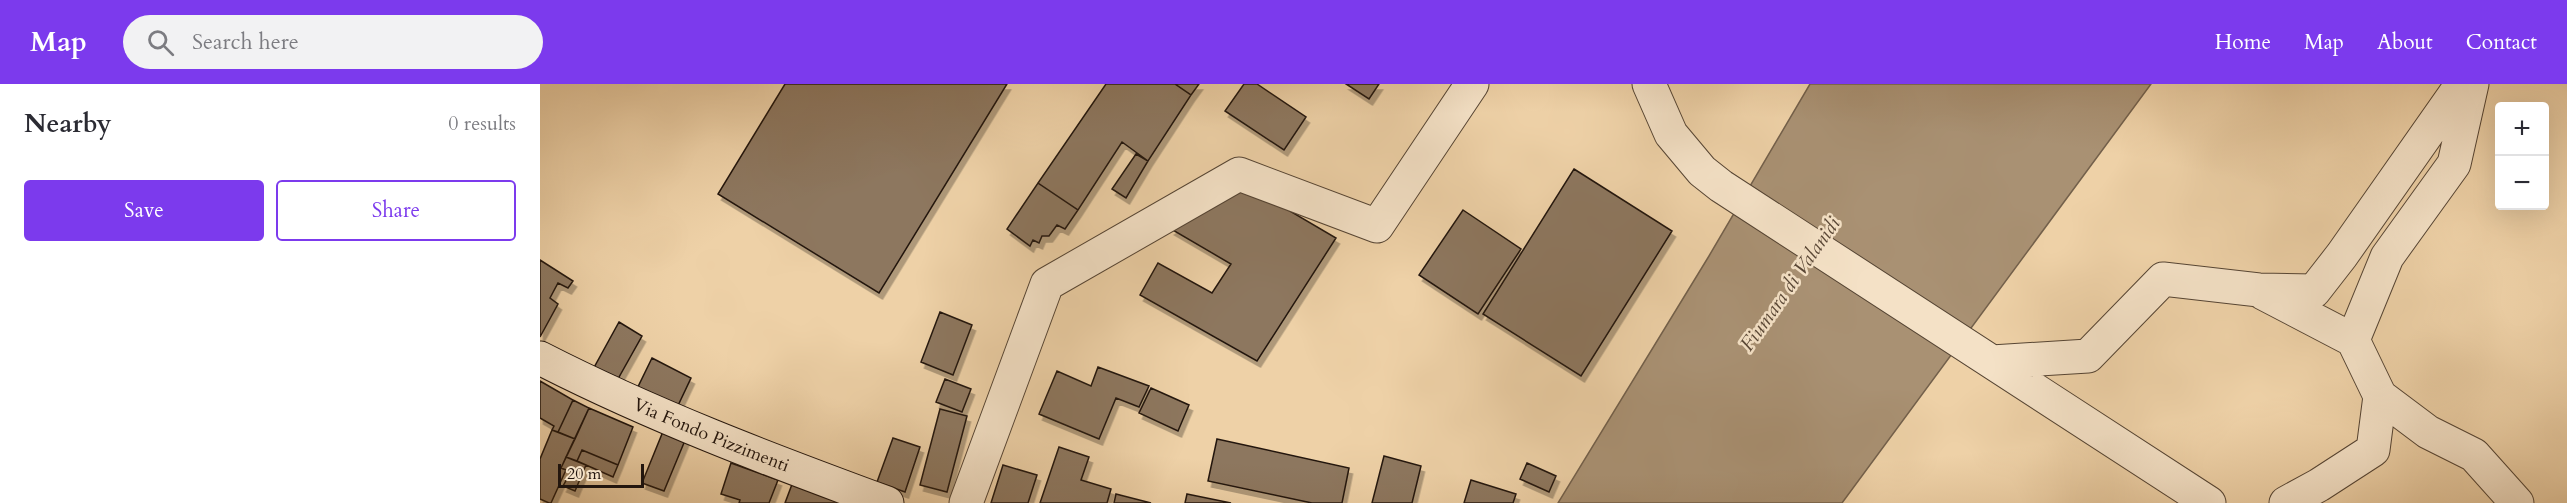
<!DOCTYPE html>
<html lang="en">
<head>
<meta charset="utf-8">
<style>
  :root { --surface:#fff; --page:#f2f2f3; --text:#2b2b33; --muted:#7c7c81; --line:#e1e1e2; --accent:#7c3aed }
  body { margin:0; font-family:Cardo,serif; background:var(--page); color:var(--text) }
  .controls { position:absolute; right:18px; top:18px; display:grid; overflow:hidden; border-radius:6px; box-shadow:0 6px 24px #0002 }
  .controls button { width:54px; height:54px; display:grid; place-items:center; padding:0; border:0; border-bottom:2px solid var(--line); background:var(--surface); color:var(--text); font:30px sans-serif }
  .scale { position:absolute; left:18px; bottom:15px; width:86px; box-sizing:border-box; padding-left:6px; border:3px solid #23160e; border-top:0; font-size:16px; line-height:21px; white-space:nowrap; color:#23160e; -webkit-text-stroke:4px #f4e1c6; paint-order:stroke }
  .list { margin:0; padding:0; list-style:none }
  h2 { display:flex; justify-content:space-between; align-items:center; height:78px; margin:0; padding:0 24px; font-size:26px }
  h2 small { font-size:20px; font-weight:400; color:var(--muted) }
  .actions { display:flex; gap:12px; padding:18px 24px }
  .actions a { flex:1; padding:14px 0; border:2px solid var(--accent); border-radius:6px; text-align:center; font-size:21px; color:var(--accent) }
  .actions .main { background:var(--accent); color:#fff }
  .icon { flex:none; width:33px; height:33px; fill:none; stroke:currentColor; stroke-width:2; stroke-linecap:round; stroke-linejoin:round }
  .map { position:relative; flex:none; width:2027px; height:419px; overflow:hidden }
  header { display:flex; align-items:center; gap:36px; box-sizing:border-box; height:84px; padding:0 30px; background:var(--accent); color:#fff }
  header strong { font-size:28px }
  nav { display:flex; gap:33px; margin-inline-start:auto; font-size:21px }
  .search { width:420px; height:54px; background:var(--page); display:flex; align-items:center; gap:15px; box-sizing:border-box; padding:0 21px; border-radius:33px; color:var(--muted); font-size:22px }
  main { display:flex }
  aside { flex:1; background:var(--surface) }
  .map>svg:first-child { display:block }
  .water { fill:#a99173; stroke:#73604b; stroke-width:1.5 }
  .building { fill:#8d775e; stroke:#23160e; stroke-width:1.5; filter:url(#shadow) }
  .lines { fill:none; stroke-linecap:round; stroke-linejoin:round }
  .street-casing { stroke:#564534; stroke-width:35 }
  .secondary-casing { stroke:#23160e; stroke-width:35 }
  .street { stroke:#f4e1c6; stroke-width:33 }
  .secondary { stroke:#f4e1c6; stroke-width:33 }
  .labels { text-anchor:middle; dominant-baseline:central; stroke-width:5; stroke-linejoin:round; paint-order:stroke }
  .street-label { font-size:18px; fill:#23160e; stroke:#f4e1c6 }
  .water-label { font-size:20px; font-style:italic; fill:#594736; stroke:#f4e1c6 }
</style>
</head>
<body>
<header>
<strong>Map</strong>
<div class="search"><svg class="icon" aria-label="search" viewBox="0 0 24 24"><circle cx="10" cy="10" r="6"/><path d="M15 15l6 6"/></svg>Search here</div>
<nav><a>Home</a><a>Map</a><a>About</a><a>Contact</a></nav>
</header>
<main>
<aside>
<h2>Nearby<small>0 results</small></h2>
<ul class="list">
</ul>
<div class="actions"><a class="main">Save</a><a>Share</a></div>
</aside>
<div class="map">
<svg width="2027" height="419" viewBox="0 0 2027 419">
  <defs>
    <filter id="shadow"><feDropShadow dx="3.5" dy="6" stdDeviation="0" flood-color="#0004"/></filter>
  </defs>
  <rect width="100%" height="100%" fill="#eed1a7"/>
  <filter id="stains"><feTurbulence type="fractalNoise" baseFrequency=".00333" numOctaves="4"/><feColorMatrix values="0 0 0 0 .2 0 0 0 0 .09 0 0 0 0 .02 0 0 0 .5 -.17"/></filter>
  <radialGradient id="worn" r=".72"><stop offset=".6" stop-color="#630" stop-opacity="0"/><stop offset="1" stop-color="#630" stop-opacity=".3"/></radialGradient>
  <!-- water -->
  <path class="water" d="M1270 0H1611L1302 419H1018L1169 172Z"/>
  <!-- building -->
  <path class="building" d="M245 0H467L339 209 178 110Z
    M566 0H635L651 11 608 77 582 58 538 126 498 99Z
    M635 0H659L651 11Z
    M704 0H717L766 33 744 66 685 27Z
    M806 0H839L829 15Z
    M596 70 608 77 586 114 572 105Z
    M1034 85 1132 147 1041 292 943 230Z
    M498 99 538 126 525 145 517 141 509 152H502L499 159 493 156 490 162 467 145Z
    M704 100 796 154 717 277 600 211 618 179 672 209 691 180 631 145Z
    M923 126 981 165 938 230 879 191Z
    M0 176 33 197 28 204 18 199 10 214 18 220 0 253Z
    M400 228 432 241 413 291 381 278Z
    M79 238 102 252 74 302 51 289Z
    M112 274 151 294 134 330 94 311Z
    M558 283 609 302 599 323 576 314 559 355 499 330 517 287 551 302Z
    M405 295 431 305 422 328 396 318Z
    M0 297 33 316 18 348 12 346 14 342 0 334Z
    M611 304 649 321 638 347 599 329Z
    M33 316 49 324 35 355 18 348Z
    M49 324 93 343 78 381 42 366 37 377 26 373Z
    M400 325 427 332 407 408 380 401Z
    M124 345 146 354 124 407 102 399Z
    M12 346 35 355 21 384 26 386 11 419H9L0 415V375Z
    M353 354 380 363 365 408 337 398Z
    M677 355 809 384 802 419H772L668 397Z
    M519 363 549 373 541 396 571 405 567 419H500Z
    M42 366 78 381 73 393 37 377Z
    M844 372 881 382 872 419H832Z
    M26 373 46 381 35 407 23 402 31 388 21 384Z
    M191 379 238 396 229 419H199L200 416 181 410Z
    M987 379 1016 392 1009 408 980 395Z
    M463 381 497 391 488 419H451Z
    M254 395 317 419H245Z
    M931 396 976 410 973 419H924Z
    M576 410 611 419H574Z
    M647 410 691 419H645Z"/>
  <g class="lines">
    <defs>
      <path id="street" d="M1109 0 1131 50 1162 87 1181 102 1669 419
        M1723 209 1813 256
        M1452 278 1548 272 1623 195 1719 206 1774 207 1802 171 1922 0
        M1840 312 1888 348 1934 371 1977 419
        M426 419 507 200 699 90 837 142 932 0
        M1746 419 1779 401 1833 366 1840 312 1813 256 1847 173 1914 80 1932 0"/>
      <g id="secondary">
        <path id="s1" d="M0 274C111 331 230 376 347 419"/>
      </g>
    </defs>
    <!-- street casing -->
    <use href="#street" class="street-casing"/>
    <!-- secondary casing -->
    <use href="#secondary" class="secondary-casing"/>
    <!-- street -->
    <use href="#street" class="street"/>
    <!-- secondary -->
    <use href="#secondary" class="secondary"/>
  </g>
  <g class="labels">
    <!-- street labels -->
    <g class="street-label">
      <text stroke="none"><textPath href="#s1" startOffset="188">Via Fondo Pizzimenti</textPath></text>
    </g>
    <!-- water labels -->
    <g class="water-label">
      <text transform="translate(1250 200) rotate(-55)">Fiumara di Valanidi</text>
    </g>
  </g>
  <rect width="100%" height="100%" filter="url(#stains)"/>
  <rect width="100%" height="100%" fill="url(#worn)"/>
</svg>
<div class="controls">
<button>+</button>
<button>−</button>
</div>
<div class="scale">20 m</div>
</div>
</main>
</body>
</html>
